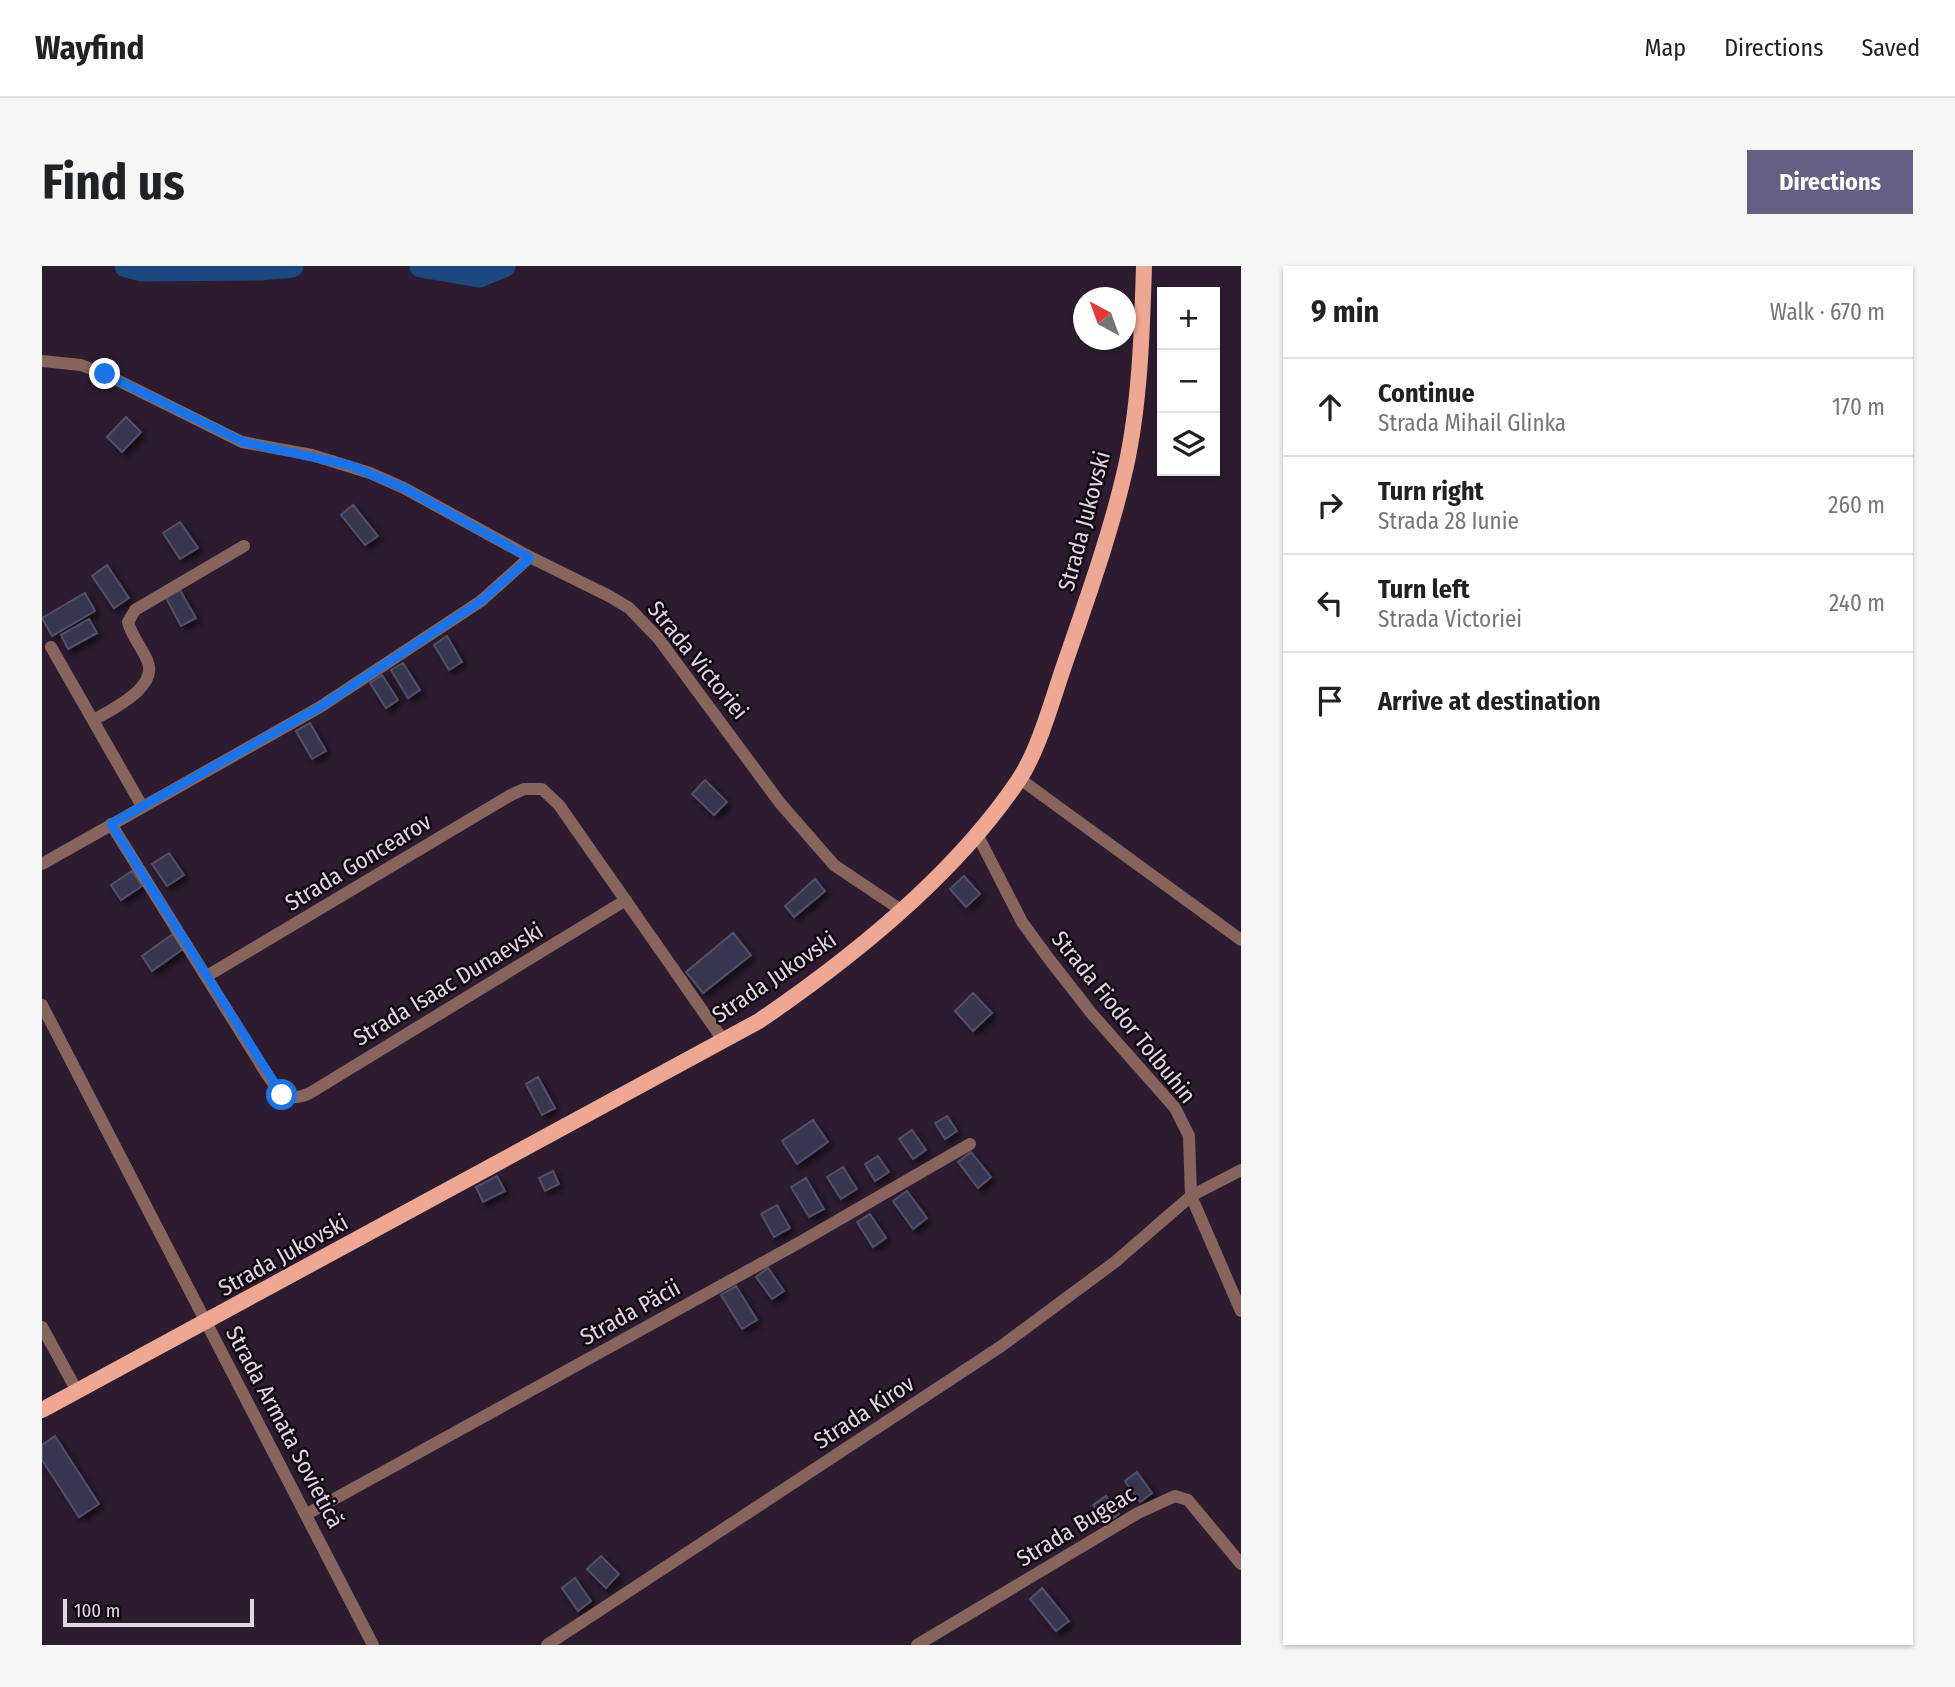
<!DOCTYPE html>
<html lang="en">
<head>
<meta charset="utf-8">
<style>
  :root { --surface:#fff; --page:#f6f6f6; --text:#202124; --muted:#757577; --line:#e0e0e0; --accent:#655f83 }
  body { margin:0; font-family:"Fira Sans Condensed",sans-serif; background:var(--page); color:var(--text) }
  .controls { position:absolute; right:21px; top:21px; display:grid; overflow:hidden; border-radius:0px; box-shadow:0 2px 5px #0004 }
  .controls button { width:63px; height:63px; display:grid; place-items:center; padding:0; border:0; border-bottom:2px solid var(--line); background:var(--surface); color:var(--text); font:35px sans-serif }
  .compass { position:absolute; left:1031px; top:21px; width:63px; height:63px; border-radius:50%; background:var(--surface); box-shadow:0 2px 5px #0004; rotate:319deg }
  .scale { position:absolute; left:21px; bottom:18px; width:191px; box-sizing:border-box; padding-left:7px; border:4px solid #e2d6e3; border-top:0; font-size:19px; line-height:24px; white-space:nowrap; color:#e2d6e3; -webkit-text-stroke:5px #110912; paint-order:stroke }
  .stop { position:absolute; width:21px; height:21px; margin:-16px; border:5px solid #1a73e8; border-radius:50%; background:#fff }
  .stop.end { background:#1a73e8; border-color:#fff; box-shadow:0 2px 7px #0008 }
  .list { margin:0; padding:0; list-style:none }
  h2 { display:flex; justify-content:space-between; align-items:center; height:91px; margin:0; padding:0 28px; font-size:30px }
  h2 small { font-size:23px; font-weight:400; color:var(--muted) }
  .list li { display:grid; grid-template-columns:46px 1fr auto; gap:21px; align-items:center; box-sizing:border-box; height:98px; padding:0 28px; border-top:2px solid var(--line) }
  .list b { display:block; font-size:26px; white-space:nowrap }
  .list p { margin:0; font-size:23px; white-space:nowrap; color:var(--muted) }
  .list em { font-size:23px; font-style:normal; color:var(--muted) }
  .icon { flex:none; width:38px; height:38px; fill:none; stroke:currentColor; stroke-width:2; stroke-linecap:round; stroke-linejoin:round }
  .map { position:relative; flex:none; width:1199px; height:1379px; overflow:hidden; border-radius:0px }
  header { display:flex; align-items:center; gap:42px; box-sizing:border-box; height:98px; padding:0 35px; background:var(--surface); border-bottom:2px solid var(--line) }
  header strong { font-size:33px }
  nav { display:flex; gap:38px; margin-inline-start:auto; font-size:24px }
  .intro { display:flex; align-items:center; justify-content:space-between; box-sizing:border-box; height:168px; padding:0 42px }
  h1 { margin:0; font-size:49px }
  .button { padding:18px 32px; border-radius:0px; background:var(--accent); color:#fff; font-size:24px; font-weight:700 }
  main { display:flex; gap:42px; padding:0 42px }
  aside { flex:1; background:var(--surface); border-radius:0px; box-shadow:0 2px 5px #0004 }
  .map>svg:first-child { display:block }
  .lines { fill:none; stroke-linecap:round; stroke-linejoin:round }
  .stream { stroke:#1d477f; stroke-width:3.5 }
  .river { stroke:#1d477f; stroke-width:23 }
  .building { fill:#37364f; stroke:#51506b; stroke-width:2; filter:url(#shadow) }
  .minor { stroke:#88655c; stroke-width:12 }
  .major { stroke:#eea793; stroke-width:16 }
  .route { stroke:#1a73e8; stroke-width:9 }
  .labels { text-anchor:middle; dominant-baseline:central; stroke-width:5; stroke-linejoin:round; paint-order:stroke }
  .street-label { font-size:23px; fill:#e2d6e3; stroke:#110912 }
</style>
</head>
<body>
<header>
<strong>Wayfind</strong>
<nav><a>Map</a><a>Directions</a><a>Saved</a></nav>
</header>
<div class="intro"><h1>Find us</h1><a class="button">Directions</a></div>
<main>
<div class="map">
<svg width="1199" height="1379" viewBox="0 0 1199 1379">
  <defs>
    <filter id="shadow"><feDropShadow dx="4" dy="4" stdDeviation="3.5" flood-color="#0009"/></filter>
  </defs>
  <rect width="100%" height="100%" fill="#2d1c30"/>
  <g class="lines">
    <!-- stream -->
    <path class="stream" d="M213 0 218 3"/>
    <!-- river -->
    <path class="river" d="M84 0 99 4 218 3 250 0
      M379 0 437 10 462 0"/>
  </g>
  <!-- building -->
  <path class="building" d="M84 151 99 166 80 186 65 171Z
    M311 239 336 270 323 279 299 249Z
    M138 256 156 282 138 293 121 267Z
    M65 299 87 332 72 342 50 310Z
    M138 324 154 352 139 360 124 332Z
    M43 327 53 345 10 370 0 352Z
    M47 353 55 367 26 383 19 369Z
    M405 370 420 396 407 404 392 379Z
    M361 397 378 424 366 432 349 404Z
    M340 409 356 434 344 442 328 417Z
    M268 457 284 485 270 493 254 465Z
    M663 514 685 536 672 549 650 528Z
    M127 587 142 609 125 620 110 598Z
    M90 605 100 620 79 634 69 619Z
    M922 610 938 628 924 641 908 623Z
    M773 613 783 625 752 651 743 640Z
    M691 667 709 689 661 727 644 706Z
    M131 668 141 683 110 705 100 690Z
    M931 727 950 747 931 765 913 745Z
    M496 811 513 842 500 849 484 818Z
    M905 850 915 865 903 873 893 857Z
    M771 854 786 876 755 898 740 875Z
    M870 864 884 884 871 893 857 873Z
    M929 886 949 911 936 922 916 896Z
    M836 890 847 906 833 915 823 898Z
    M801 901 815 923 799 933 785 911Z
    M511 905 517 918 503 925 497 912Z
    M455 910 463 925 441 936 434 921Z
    M764 912 782 943 767 951 749 921Z
    M865 925 885 952 871 963 851 935Z
    M735 939 748 962 732 971 719 948Z
    M828 948 844 972 831 981 815 956Z
    M726 1002 742 1025 730 1033 714 1011Z
    M694 1020 715 1054 700 1063 679 1029Z
    M13 1170 57 1238 37 1251 0 1194V1179Z
    M1095 1206 1110 1227 1098 1236 1083 1215Z
    M1064 1230 1077 1248 1064 1257 1051 1239Z
    M559 1290 577 1308 564 1322 545 1303Z
    M533 1312 549 1335 536 1345 520 1322Z
    M1000 1322 1027 1355 1014 1365 988 1333Z"/>
  <g class="lines">
    <!-- minor -->
    <path class="minor" d="M0 95 39 99 63 108 200 176 270 189 328 207 362 222 488 291 567 330 587 342 616 372 738 537 792 599 859 644
      M9 381 100 540
      M52 454C70 443 118 421 105 394 99 380 90 371 86 356L93 344 202 280
      M978 513 1199 674
      M69 558 226 810C238 828 246 837 268 827L584 634
      M936 570 980 656 1007 693 1050 748 1133 842 1147 870 1149 930 1199 1045
      M0 598 278 441 439 335 488 291
      M165 710 469 529 482 523H500L517 539 681 774
      M0 739 331 1379
      M0 1061 35 1125
      M265 1248 760 975 928 878
      M505 1379 958 1081 1073 996 1149 930 1199 904
      M875 1379 1096 1247 1133 1230 1146 1234 1199 1298"/>
    <!-- major -->
    <path class="major" d="M0 1144 717 755C811 691 912 610 976 515 997 484 1010 434 1023 397 1045 333 1069 267 1084 200 1098 136 1100 66 1102 0"/>
  </g>
  <g class="lines">
    <!-- route -->
    <path class="route" d="M63 108 201 176 307 199 362 222 488 292 439 335 278 441 69 558 240 829"/>
  </g>
  <g class="labels">
    <!-- street labels -->
    <g class="street-label">
      <text transform="translate(1042 255) rotate(-75)">Strada Jukovski</text>
      <text transform="translate(656 394) rotate(51)">Strada Victoriei</text>
      <text transform="translate(316 596) rotate(-31)">Strada Goncearov</text>
      <text transform="translate(732 711) rotate(-34)">Strada Jukovski</text>
      <text transform="translate(406 718) rotate(-31)">Strada Isaac Dunaevski</text>
      <text transform="translate(1082 751) rotate(51)">Strada Fiodor Tolbuhin</text>
      <text transform="translate(241 989) rotate(-29)">Strada Jukovski</text>
      <text transform="translate(588 1046) rotate(-29)">Strada Păcii</text>
      <text transform="translate(822 1146) rotate(-33)">Strada Kirov</text>
      <text transform="translate(243 1161) rotate(62)">Strada Armata Sovietică</text>
      <text transform="translate(1034 1260) rotate(-31)">Strada Bugeac</text>
    </g>
  </g>
</svg>
<div class="controls">
<button>+</button>
<button>−</button>
<button><svg class="icon" aria-label="layers" viewBox="0 0 24 24"><path d="M12 4l9 5-9 5-9-5zM3 14l9 5 9-5"/></svg></button>
</div>
<svg class="compass" viewBox="-18 -18 36 36"><path d="M0-13l5 13h-10z" fill="#e53935"/><path d="M0 13l5-13h-10z" fill="#757577"/></svg>
<div class="scale">100 m</div>
<div class="stop" style="left:240px;top:829px"></div>
<div class="stop end" style="left:63px;top:108px"></div>
</div>
<aside>
<h2>9 min<small>Walk · 670 m</small></h2>
<ul class="list">
<li><svg class="icon" aria-label="ahead" viewBox="0 0 24 24"><path d="M12 20V5M6 11l6-6 6 6"/></svg><div><b>Continue</b><p>Strada Mihail Glinka</p></div><em>170 m</em></li>
<li><svg class="icon" aria-label="right" viewBox="0 0 24 24"><path d="M7 20v-9h11M14 6l5 5-5 5"/></svg><div><b>Turn right</b><p>Strada 28 Iunie</p></div><em>260 m</em></li>
<li><svg class="icon" aria-label="left" viewBox="0 0 24 24"><path d="M17 20v-9H6M10 6l-5 5 5 5"/></svg><div><b>Turn left</b><p>Strada Victoriei</p></div><em>240 m</em></li>
<li><svg class="icon" aria-label="arrive" viewBox="0 0 24 24"><path d="M6 21V4h12l-3 4 3 4H6"/></svg><div><b>Arrive at destination</b></div></li>
</ul>
</aside>
</main>
</body>
</html>
